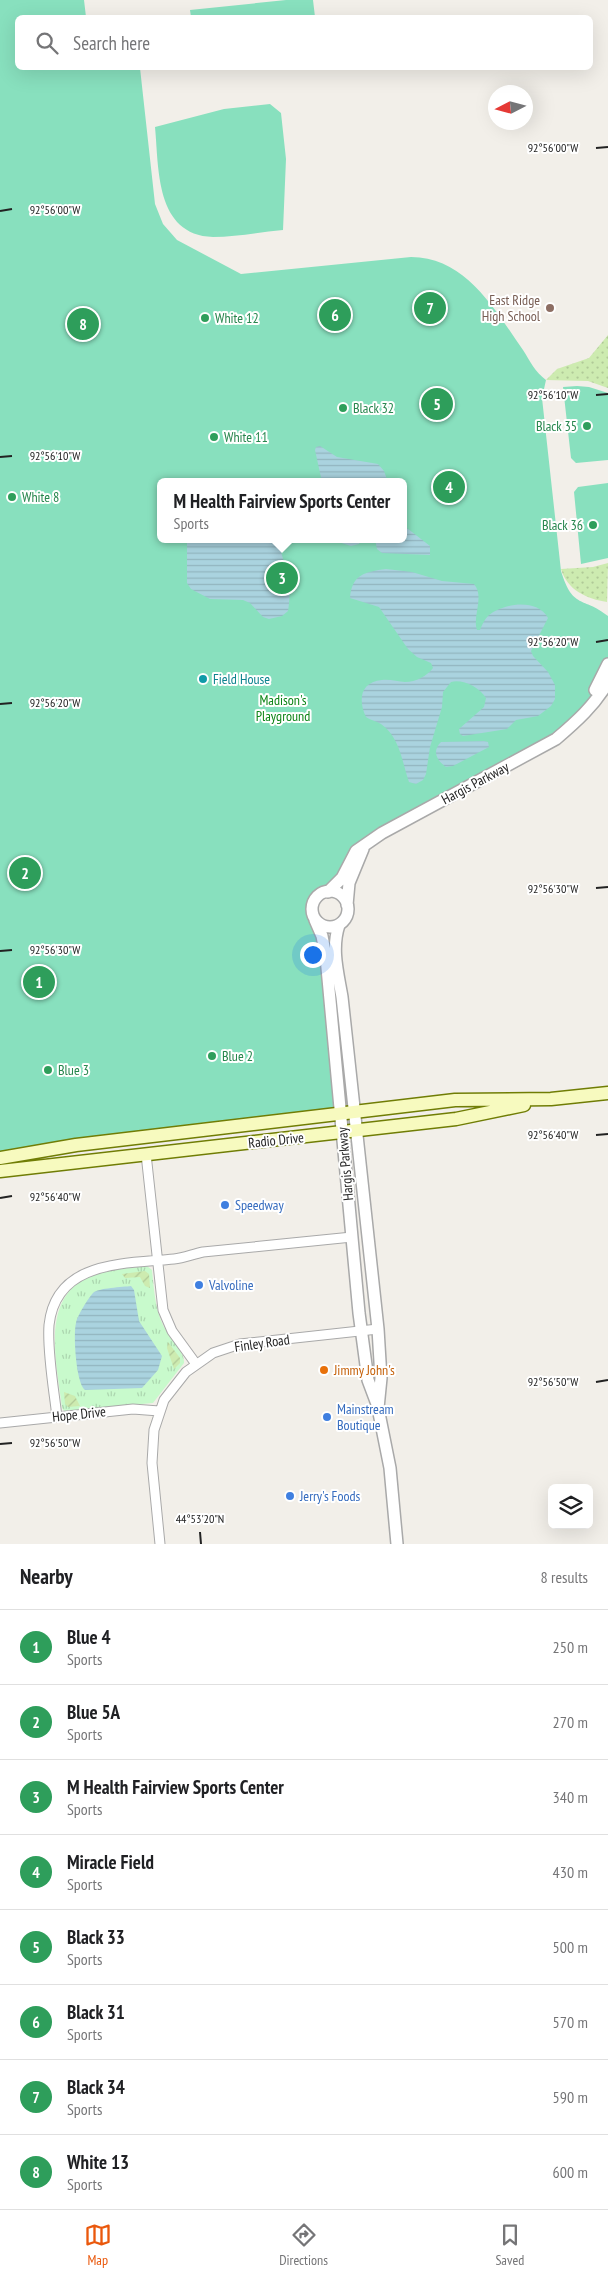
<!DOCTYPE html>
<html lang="en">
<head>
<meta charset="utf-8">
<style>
  :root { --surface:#fff; --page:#f6f6f6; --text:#202124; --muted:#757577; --line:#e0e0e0; --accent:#ea580c }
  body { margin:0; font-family:"PT Sans Narrow",sans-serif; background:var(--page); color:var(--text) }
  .controls { position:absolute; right:15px; bottom:15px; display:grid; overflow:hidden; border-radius:8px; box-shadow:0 5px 20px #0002 }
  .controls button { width:45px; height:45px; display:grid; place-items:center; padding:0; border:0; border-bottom:1px solid var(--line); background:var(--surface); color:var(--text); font:25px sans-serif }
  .compass { position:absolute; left:488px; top:85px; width:45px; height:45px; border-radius:50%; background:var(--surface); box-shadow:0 5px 20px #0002; rotate:264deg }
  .you { position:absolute; left:312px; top:954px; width:18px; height:18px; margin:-12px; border:4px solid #fff; border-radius:50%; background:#1a73e8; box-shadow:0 0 0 8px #1a73e833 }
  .badge { display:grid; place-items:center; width:32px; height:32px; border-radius:50%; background:var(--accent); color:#fff; font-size:16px; font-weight:700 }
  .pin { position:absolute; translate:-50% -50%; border:2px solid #fff; box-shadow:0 1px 5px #0006 }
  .popup { position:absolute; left:157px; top:478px; width:250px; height:65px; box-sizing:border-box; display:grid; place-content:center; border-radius:8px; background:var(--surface); filter:drop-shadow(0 1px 4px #0005); font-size:16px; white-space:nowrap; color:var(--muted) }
  .popup b { font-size:19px; color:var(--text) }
  .popup::after { content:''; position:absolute; left:50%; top:100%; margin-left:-10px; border:10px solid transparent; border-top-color:var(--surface) }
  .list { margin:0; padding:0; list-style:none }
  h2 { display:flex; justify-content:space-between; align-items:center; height:65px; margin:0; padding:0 20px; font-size:21px }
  h2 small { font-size:16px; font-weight:400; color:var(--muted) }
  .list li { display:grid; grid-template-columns:32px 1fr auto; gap:15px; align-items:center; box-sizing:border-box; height:75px; padding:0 20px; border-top:1px solid var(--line) }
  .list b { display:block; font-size:19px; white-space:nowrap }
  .list p { margin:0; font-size:16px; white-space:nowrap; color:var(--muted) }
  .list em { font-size:16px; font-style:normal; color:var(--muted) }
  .icon { flex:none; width:28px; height:28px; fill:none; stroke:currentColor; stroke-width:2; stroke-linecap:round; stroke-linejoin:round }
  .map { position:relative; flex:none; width:608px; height:1544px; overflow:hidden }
  .search { position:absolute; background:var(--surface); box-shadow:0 5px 20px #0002; left:15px; right:15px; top:15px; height:55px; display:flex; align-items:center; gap:12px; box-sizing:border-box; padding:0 18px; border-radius:8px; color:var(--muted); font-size:19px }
  .sheet { height:665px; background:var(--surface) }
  nav { display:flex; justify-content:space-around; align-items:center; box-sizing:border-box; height:70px; border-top:1px solid var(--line); background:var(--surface); font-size:14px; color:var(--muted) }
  nav a { display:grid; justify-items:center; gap:2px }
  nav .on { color:var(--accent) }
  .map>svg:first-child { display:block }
  .grass { fill:url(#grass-dots) }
  .park { fill:url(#park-tufts) }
  .garden { fill:url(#garden-furrows) }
  .pitch { fill:#88e0be; fill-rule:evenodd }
  .water { fill:url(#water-rules) }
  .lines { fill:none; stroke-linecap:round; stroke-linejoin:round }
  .minor-casing { stroke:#a9a9a9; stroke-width:11 }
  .tertiary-casing { stroke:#a9a9a9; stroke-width:14 }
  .secondary-casing { stroke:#707d05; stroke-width:15 }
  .minor { stroke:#fff; stroke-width:9 }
  .tertiary { stroke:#fff; stroke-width:11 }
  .secondary { stroke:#f7fabf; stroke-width:12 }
  .ticks { fill:none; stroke:#222; stroke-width:2 }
  .education-dot { fill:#8d6e63; stroke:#fff; stroke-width:2 }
  .leisure-dot { fill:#2e9e5b; stroke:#fff; stroke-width:2 }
  .culture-dot { fill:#0f9aa8; stroke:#fff; stroke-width:2 }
  .shop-dot { fill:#3f7fe0; stroke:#fff; stroke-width:2 }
  .food-dot { fill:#e8710a; stroke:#fff; stroke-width:2 }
  .labels { text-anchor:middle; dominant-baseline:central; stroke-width:4; stroke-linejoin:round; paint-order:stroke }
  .education-label { font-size:14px; fill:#785e54; stroke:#fff; text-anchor:end }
  .leisure-label { font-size:14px; fill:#27864d; stroke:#fff; text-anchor:start }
  .culture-label { font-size:14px; fill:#0d838f; stroke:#fff; text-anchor:start }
  .park-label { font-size:14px; fill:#0c8416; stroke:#fff }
  .street-label { font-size:14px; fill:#222; stroke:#fff }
  .shop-label { font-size:14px; fill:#366cbe; stroke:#fff; text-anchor:start }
  .food-label { font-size:14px; fill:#c56008; stroke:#fff; text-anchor:start }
  .ticks-label { font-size:12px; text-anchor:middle; fill:#222; stroke:#fff; stroke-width:4; stroke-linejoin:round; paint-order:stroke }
</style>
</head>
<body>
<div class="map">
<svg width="608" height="1544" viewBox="0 0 608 1544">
  <defs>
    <pattern id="grass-dots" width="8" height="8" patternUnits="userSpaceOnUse" patternTransform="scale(1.25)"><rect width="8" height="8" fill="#cdebb0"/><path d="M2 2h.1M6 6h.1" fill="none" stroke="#b0c997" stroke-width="1.8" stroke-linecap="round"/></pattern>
    <pattern id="park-tufts" width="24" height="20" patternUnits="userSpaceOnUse" patternTransform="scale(1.25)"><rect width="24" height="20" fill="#c8facc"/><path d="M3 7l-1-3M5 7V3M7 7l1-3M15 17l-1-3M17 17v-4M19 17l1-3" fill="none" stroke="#acd6af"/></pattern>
    <pattern id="garden-furrows" width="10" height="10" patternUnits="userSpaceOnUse" patternTransform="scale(1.25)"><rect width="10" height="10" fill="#cdebb0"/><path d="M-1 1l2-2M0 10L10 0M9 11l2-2" fill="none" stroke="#b0c997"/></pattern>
    <pattern id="water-rules" width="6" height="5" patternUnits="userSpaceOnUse" patternTransform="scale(1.25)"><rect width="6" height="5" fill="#aad3df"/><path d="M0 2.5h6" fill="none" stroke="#92b5bf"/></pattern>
  </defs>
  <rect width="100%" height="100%" fill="#f2efe9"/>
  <!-- grass -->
  <path class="grass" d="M608 335V388L588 381 546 380 557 369 589 358Z
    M608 563 607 602C587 599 567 590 561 569L593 567Z"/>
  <!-- park -->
  <path class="park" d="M147 1266 152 1270C154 1289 155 1309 163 1325 168 1336 185 1351 184 1363L153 1403 64 1411 62 1408C57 1362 37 1292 98 1273 113 1268 131 1268 147 1266Z"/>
  <!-- garden -->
  <path class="garden" d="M145 1271 149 1274 150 1288 145 1286 140 1277 125 1278 122 1274Z
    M168 1342 180 1358V1363L174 1369 167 1348Z
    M64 1392 75 1396 80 1406 68 1407 65 1404Z"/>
  <!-- pitch -->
  <path class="pitch" d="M0 0H84L86 17 18 18V68H140L155 204 163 224 177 240 241 274 411 257C466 257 495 310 523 350 530 361 535 372 546 380L542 398 561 571C573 610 583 596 608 616V664L583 714 576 723 382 833 316 898 312 912 319 928 340 1113 0 1158ZM161 482H403V539H161Z
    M286 0H313L315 17H191L190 10Z
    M270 104 281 113 286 159 283 230C260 232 236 237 213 237 155 235 159 168 155 127L224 109Z
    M577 386 589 387 608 393V460L576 463 571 458 563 387Z
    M608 483V558L581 564 574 492 578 487Z"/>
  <!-- water -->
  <path class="water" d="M320 446 337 457 378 464 384 471 388 482H322L315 450 316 447Z
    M403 525 430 546V555L382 553 377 549 375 539H403Z
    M187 539H278C284 567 293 582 288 611L282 616 269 619 263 617 250 603 243 600 210 599 191 589 187 583Z
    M329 539H361L359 544 351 546Z
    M386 569 412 572 442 581 474 584C485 597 472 616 477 630H480C482 625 484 620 488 616 503 603 537 598 548 618L531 651 533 656 548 672 555 685V699L551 706 538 716 516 720 507 729 463 736 460 734 459 729 484 707 486 698C479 687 463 679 451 682L443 692 442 707 430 747 426 774 423 780 416 784 409 782C402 762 400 737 381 724 376 721 370 720 366 717 358 700 360 682 382 680 390 679 398 682 405 682 416 682 427 676 433 668L431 663 417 657 408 649 379 607 350 598C352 574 365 572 386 569Z
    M484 741 488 742 489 747 453 766 446 767C436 760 432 751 441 742Z
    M131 1286 134 1290 139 1321 162 1356 158 1370 142 1388 85 1390C76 1383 73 1334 76 1323 77 1316 89 1297 93 1293 98 1288 123 1287 131 1286Z"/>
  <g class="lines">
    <defs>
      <path id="minor" d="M146 1154 163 1310 172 1331 196 1364
        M57 1417C54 1390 47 1352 49 1325 56 1260 125 1264 174 1259 184 1258 193 1254 203 1252L352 1237
        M0 1423 133 1409 159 1411
        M160 1544 152 1463 154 1430 164 1400 186 1372 213 1353 240 1344 378 1329"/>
      <path id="tertiary" d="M595 690 608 664
        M312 909a18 18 0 1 1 36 0a18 18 0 1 1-36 0Z
        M328 892 342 878 356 851 382 833 556 739C576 722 595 705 608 682
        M347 905 349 883 363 849
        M315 920 322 936 326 957 359 1313 368 1380 377 1404
        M339 925C331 949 338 973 342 997L378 1329 381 1378 378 1408 390 1468 397 1544"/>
      <path id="secondary" d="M0 1158 76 1145 455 1100 551 1099 608 1093
        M0 1171 456 1119 524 1105"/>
    </defs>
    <!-- minor casing -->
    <use href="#minor" class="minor-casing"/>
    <!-- tertiary casing -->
    <use href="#tertiary" class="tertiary-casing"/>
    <!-- secondary casing -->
    <use href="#secondary" class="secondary-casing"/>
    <!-- minor -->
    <use href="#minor" class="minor"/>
    <!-- tertiary -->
    <use href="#tertiary" class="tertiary"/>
    <!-- secondary -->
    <use href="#secondary" class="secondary"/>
  </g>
  <!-- ticks -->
  <path class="ticks" d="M596 148 608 147M0 211 12 209M596 395 608 394M0 457 12 456M596 642 608 640M0 704 12 703M596 888 608 887M0 951 12 950M596 1135 608 1134M0 1198 12 1196M596 1382 608 1380M0 1444 12 1443M200 1532 201 1544"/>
  <!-- markers -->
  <circle class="education-dot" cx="550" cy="308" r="5"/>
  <g class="leisure-dot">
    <circle cx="205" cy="318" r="5"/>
    <circle cx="343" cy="408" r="5"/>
    <circle cx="587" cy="426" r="5"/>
    <circle cx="214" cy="437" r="5"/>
    <circle cx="12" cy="497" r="5"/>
    <circle cx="593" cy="525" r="5"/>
    <circle cx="212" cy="1056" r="5"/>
    <circle cx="48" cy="1070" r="5"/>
  </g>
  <circle class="culture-dot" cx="203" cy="679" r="5"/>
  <g class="shop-dot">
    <circle cx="225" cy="1205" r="5"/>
    <circle cx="199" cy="1285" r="5"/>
    <circle cx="327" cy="1417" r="5"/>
    <circle cx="290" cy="1496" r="5"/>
  </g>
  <circle class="food-dot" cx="324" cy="1370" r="5"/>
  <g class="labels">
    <!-- education labels -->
    <g class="education-label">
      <text x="540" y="300">East Ridge<tspan x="540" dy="16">High School</tspan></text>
    </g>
    <!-- leisure labels -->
    <g class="leisure-label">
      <text x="215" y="318">White 12</text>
      <text x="353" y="408">Black 32</text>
      <text x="577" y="426" text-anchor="end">Black 35</text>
      <text x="224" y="437">White 11</text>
      <text x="22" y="497">White 8</text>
      <text x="583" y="525" text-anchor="end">Black 36</text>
      <text x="222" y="1056">Blue 2</text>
      <text x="58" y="1070">Blue 3</text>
    </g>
    <!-- culture labels -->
    <g class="culture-label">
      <text x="213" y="679">Field House</text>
    </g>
    <!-- park labels -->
    <g class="park-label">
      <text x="283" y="700">Madison's<tspan x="283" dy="16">Playground</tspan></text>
    </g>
    <!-- street labels -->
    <g class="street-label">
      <text transform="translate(475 783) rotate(-28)">Hargis Parkway</text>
      <text transform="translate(276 1140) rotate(-6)">Radio Drive</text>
      <text transform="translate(345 1164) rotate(-95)">Hargis Parkway</text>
      <text transform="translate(262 1343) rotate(-8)">Finley Road</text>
      <text transform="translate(79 1414) rotate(-6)">Hope Drive</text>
    </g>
    <!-- shop labels -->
    <g class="shop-label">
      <text x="235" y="1205">Speedway</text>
      <text x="209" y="1285">Valvoline</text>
      <text x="337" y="1409">Mainstream<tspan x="337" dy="16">Boutique</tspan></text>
      <text x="300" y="1496">Jerry's Foods</text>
    </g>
    <!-- food labels -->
    <g class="food-label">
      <text x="334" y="1370">Jimmy John's</text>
    </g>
  </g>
  <g class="ticks-label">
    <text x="553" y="152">92°56'00"W</text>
    <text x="55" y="214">92°56'00"W</text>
    <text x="553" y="399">92°56'10"W</text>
    <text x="55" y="460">92°56'10"W</text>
    <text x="553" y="646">92°56'20"W</text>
    <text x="55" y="707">92°56'20"W</text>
    <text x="553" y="893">92°56'30"W</text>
    <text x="55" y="954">92°56'30"W</text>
    <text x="553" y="1139">92°56'40"W</text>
    <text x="55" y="1201">92°56'40"W</text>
    <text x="553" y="1386">92°56'50"W</text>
    <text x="55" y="1447">92°56'50"W</text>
    <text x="200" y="1523">44°53'20"N</text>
  </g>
</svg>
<div class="controls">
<button><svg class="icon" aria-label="layers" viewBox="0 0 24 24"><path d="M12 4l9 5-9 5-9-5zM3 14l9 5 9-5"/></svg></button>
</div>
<svg class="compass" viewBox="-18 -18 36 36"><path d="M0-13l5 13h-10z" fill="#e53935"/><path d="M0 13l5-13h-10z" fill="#757577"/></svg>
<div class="you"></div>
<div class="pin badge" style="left:39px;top:982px;background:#2e9e5b">1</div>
<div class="pin badge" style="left:25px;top:873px;background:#2e9e5b">2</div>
<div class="pin badge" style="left:282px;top:578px;background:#2e9e5b">3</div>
<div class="popup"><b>M Health Fairview Sports Center</b>Sports</div>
<div class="pin badge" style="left:449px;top:487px;background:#2e9e5b">4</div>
<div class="pin badge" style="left:437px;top:404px;background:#2e9e5b">5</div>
<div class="pin badge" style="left:335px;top:315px;background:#2e9e5b">6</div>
<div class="pin badge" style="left:430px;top:308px;background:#2e9e5b">7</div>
<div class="pin badge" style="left:83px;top:324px;background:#2e9e5b">8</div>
<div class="search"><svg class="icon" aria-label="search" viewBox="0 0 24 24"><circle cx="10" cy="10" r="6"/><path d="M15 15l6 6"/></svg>Search here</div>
</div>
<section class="sheet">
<h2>Nearby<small>8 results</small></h2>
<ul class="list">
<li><span class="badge" style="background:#2e9e5b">1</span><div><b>Blue 4</b><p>Sports</p></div><em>250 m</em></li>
<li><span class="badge" style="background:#2e9e5b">2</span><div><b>Blue 5A</b><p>Sports</p></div><em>270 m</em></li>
<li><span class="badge" style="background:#2e9e5b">3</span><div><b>M Health Fairview Sports Center</b><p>Sports</p></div><em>340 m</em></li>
<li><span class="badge" style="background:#2e9e5b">4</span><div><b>Miracle Field</b><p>Sports</p></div><em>430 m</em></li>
<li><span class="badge" style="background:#2e9e5b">5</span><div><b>Black 33</b><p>Sports</p></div><em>500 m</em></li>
<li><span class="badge" style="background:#2e9e5b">6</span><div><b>Black 31</b><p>Sports</p></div><em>570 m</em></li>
<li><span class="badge" style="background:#2e9e5b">7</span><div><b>Black 34</b><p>Sports</p></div><em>590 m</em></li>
<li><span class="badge" style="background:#2e9e5b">8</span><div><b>White 13</b><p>Sports</p></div><em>600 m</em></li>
</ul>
</section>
<nav>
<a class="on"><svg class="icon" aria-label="map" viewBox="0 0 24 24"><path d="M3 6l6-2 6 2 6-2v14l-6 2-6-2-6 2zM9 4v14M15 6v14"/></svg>Map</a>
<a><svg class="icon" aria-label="directions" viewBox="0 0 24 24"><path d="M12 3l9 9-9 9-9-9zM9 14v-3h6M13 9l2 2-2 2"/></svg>Directions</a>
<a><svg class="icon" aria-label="saved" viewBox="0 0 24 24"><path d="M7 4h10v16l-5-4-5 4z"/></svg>Saved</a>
</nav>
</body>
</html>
